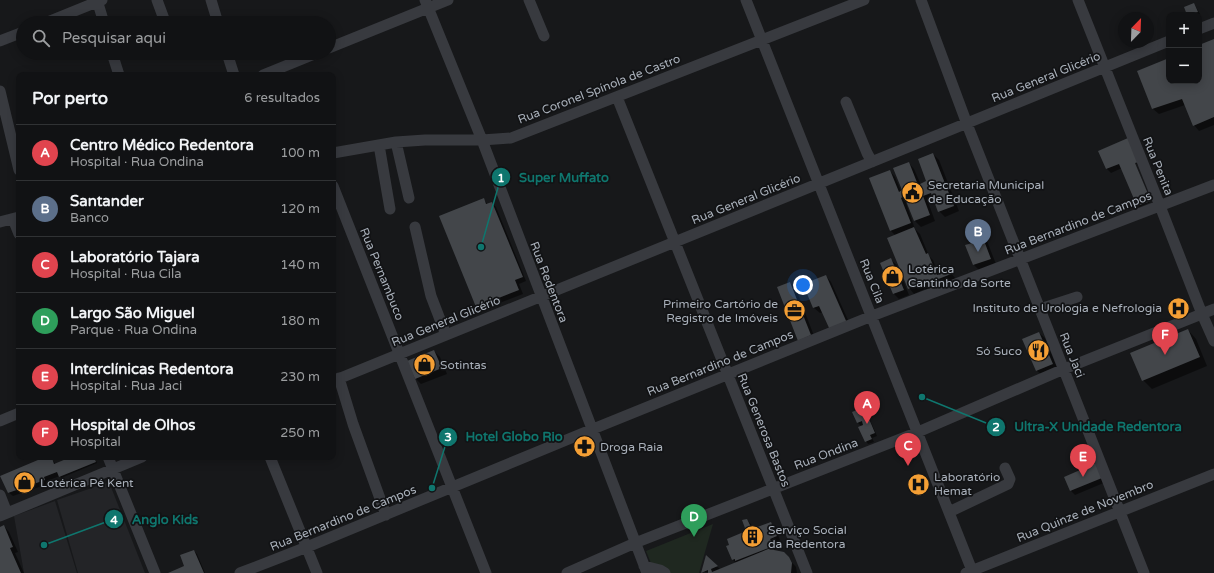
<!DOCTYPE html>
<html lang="pt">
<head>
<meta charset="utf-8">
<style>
  :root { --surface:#111214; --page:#1a1b1d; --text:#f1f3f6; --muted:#9c9ea0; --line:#303234; --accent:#f49f35 }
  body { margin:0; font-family:"Varela Round",sans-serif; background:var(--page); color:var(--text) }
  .controls { position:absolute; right:12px; top:12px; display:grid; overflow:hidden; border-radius:8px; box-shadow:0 2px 10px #0003 }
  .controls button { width:36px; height:36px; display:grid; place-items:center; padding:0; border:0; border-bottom:1px solid var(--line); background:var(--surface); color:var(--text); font:20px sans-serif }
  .compass { position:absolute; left:1118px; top:12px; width:36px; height:36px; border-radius:50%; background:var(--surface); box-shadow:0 2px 10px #0003; rotate:23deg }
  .you { position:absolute; left:803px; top:285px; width:14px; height:14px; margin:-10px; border:3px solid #fff; border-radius:50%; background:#1a73e8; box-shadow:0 0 0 6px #1a73e833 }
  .badge { display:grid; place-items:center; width:26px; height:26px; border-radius:50%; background:var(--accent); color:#fff; font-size:13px; font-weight:700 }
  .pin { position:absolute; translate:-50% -33px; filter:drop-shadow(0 1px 2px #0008) }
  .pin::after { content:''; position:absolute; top:21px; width:14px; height:12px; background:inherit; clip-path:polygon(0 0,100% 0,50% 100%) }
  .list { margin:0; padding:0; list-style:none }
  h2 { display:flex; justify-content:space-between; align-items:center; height:52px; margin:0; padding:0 16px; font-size:17px }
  h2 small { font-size:13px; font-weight:400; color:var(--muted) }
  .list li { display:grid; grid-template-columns:26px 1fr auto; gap:12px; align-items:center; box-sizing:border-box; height:56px; padding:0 16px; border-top:1px solid var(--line) }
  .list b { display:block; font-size:15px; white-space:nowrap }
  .list p { margin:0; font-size:13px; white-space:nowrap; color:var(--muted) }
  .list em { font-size:13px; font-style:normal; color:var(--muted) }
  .icon { flex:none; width:22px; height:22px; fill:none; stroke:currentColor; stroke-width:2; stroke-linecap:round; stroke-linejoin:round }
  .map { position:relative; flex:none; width:1214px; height:573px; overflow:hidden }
  .search { position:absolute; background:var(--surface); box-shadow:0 2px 10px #0003; left:16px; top:16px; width:320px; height:44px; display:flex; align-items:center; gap:10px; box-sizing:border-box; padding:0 14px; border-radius:22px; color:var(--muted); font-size:15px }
  .panel { position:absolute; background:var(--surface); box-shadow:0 2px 10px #0003; left:16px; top:72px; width:320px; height:388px; border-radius:8px }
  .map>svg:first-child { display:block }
  .built { fill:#232427 }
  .green { fill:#1f2820 }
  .shadow { fill:#0007 }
  .building { fill:#43464a }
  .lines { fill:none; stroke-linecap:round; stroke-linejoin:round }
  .minor { stroke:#383a3f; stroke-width:11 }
  .labels { text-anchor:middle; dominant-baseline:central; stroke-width:3.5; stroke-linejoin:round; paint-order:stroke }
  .street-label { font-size:12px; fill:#a9b0ba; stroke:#121315 }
  .poi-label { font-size:12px; fill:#a9b0ba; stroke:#121315; text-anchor:start }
  .leader { fill:none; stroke:#0f766e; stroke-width:1.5 }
  .callout-dot { fill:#0f766e; stroke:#121315; stroke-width:1.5 }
  .mark-label { font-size:12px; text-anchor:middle; font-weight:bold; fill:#fff }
  .callout-label { font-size:13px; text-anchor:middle; font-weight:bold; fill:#0f766e; stroke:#121315; stroke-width:3.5; stroke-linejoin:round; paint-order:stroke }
</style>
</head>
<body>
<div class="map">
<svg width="1214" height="573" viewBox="0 0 1214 573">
  <rect width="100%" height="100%" fill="#17181a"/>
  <!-- built -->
  <path class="built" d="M109 482 145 573H78L57 500Z
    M55 501 77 573H24L14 516Z"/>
  <!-- green -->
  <path class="green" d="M713 524 699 573H655L646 551Z"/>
  <!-- shadow -->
  <path class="shadow" d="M1194 4 1200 14 1188 15 1185 8Z
    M1214 40V125L1199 131 1194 125 1185 105 1159 114 1153 109 1138 71 1169 59V81H1199V46Z
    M1128 139 1140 167 1134 161 1151 202 1139 207 1122 168 1111 173 1107 169 1099 151Z
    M933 154 939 160 959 211 945 217 939 211 934 199 928 202 935 221 921 227 915 221 908 202 906 203 915 229 920 234 929 256 933 260 939 275 949 271 956 279 927 291 925 289 914 294 909 288 895 235 890 230V171L895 177 901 191H903L909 163 914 169 921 185 928 182Z
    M483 200 488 204 492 203 496 207 526 281 519 284 523 294 481 310 477 306Z
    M980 231 985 236 996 264 979 270 974 265Z
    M891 260 897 265 909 295 899 299 894 294Z
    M826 276 831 282 852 329 823 312 820 313 814 308 804 284Z
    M790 283 796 289 816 341 804 346Z
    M1188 330 1196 339 1207 366 1152 389 1143 380Z
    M1039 333 1045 338 1058 370 1043 376 1037 371 1024 339Z
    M434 351 440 357 447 374 421 384 416 379Z
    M864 409 866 411 877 436 872 438 874 442 868 444 866 441 862 427 858 423Z
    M73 457H94L97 463 61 478 60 476 47 481 48 484 13 496 8 492 51 459 56 464Z
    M1096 465 1106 482 1075 495 1071 491Z
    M747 520 751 524 754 530 771 523 775 527 780 540 773 543 775 549 773 550 789 559 796 567 797 573 703 572 706 557 720 569 736 563 733 560 728 546 748 532Z
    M4 526 9 532 18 552 15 553 24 573H0V528Z
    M194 551 197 554 205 573H171L184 567Z"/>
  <!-- building -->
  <path class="building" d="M1194 3 1198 12 1187 15 1184 7Z
    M1214 39V117L1193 126 1182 99 1152 109 1137 71 1169 58V81H1199V45Z
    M1128 138 1139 162 1135 163 1151 201 1137 206 1119 164 1106 169 1098 151Z
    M933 153 954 206 938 212 931 193 923 196 930 215 914 221 904 196 901 198 911 223 890 231 869 178 890 170 899 192 902 190 893 168 909 162 918 185 926 181 918 159Z
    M484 198 486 204 492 202 523 277 515 280 519 290 476 307 439 216Z
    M914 227 926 254 928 253 937 275 949 270 951 274 921 286 920 284 908 289 887 238Z
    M980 230 991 259 973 265 965 245 976 242 972 232Z
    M891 258 904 290 893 294 880 263Z
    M826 275 847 323 830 330 819 306 813 308 803 284Z
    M790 282 811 335 798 341 777 287Z
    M1188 329 1200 357 1142 381 1130 353Z
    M1039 332 1053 364 1036 371 1022 339Z
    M434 350 442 368 415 379 407 361Z
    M864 407 875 433 870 435 872 439 865 442 858 427 863 425 862 421 857 423 852 412Z
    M45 457 52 458 54 464 71 457H94L96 462 59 477 57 472 44 477 45 480 8 493 0 476Z
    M1096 463 1102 478 1070 491 1064 477Z
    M747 519 752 529 771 522 777 536 770 539 774 546 735 561V559L732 560 726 546 729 545 727 539 746 531 742 520Z
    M4 525 13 547 10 548 21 573H0V527Z
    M773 547 774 550 784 552 789 557 792 563 791 573H708V570L701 573 706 555 718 566 711 569 712 572Z
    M194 550 204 573H168L184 566 180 555Z"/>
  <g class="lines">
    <!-- minor -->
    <path class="minor" d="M97 0 104 23
      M157 0 164 19
      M211 0 218 23
      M425 0 482 140 647 573
      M529 0 544 36
      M746 0 973 573
      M921 0 967 124 1144 573
      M1078 0 1160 206 1202 314 1214 341
      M45 23 102 0
      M1199 29 1214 23
      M0 41 23 32
      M329 48 448 0
      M112 53 119 75
      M227 53 234 75
      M263 75 317 53
      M0 91 19 170
      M617 97 807 573
      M846 102 867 153 872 162
      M396 142 409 198
      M379 145 390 209
      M333 153 396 142 425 140H482L511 138 864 0
      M333 186 486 573
      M13 219 19 234
      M0 222 19 217
      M415 227 431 296 446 335
      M1040 309 1077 297
      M339 378 353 424 386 515
      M333 381 1169 41
      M0 421 19 413
      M108 457 155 573
      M270 457 317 573
      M0 495 7 513
      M949 512 1008 484 1010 479 1005 468
      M0 516 142 457
      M644 566 660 570 665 573
      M240 573 307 547 593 429 872 316 1214 185
      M567 573 635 543 918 432 1064 369 1214 309
      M966 573 1214 474"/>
  </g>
  <!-- icons -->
  <defs>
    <symbol id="civic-disc" viewBox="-11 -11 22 22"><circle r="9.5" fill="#f49f35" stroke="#121315"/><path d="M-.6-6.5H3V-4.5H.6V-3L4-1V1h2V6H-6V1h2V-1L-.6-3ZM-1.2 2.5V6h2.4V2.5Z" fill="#111"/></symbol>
    <symbol id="shop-disc" viewBox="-11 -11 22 22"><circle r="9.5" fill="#f49f35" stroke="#121315"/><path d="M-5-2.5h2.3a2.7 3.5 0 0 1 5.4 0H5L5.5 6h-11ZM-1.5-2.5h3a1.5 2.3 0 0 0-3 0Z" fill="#111"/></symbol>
    <symbol id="hospital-disc" viewBox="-11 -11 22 22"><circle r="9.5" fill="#f49f35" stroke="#121315"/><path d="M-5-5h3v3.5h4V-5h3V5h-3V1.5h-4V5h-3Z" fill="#111"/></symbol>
    <symbol id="office-disc" viewBox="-11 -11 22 22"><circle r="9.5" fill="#f49f35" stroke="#121315"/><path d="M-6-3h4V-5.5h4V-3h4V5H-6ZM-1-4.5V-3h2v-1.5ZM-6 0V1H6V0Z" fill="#111"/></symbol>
    <symbol id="restaurant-disc" viewBox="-11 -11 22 22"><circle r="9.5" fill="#f49f35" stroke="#121315"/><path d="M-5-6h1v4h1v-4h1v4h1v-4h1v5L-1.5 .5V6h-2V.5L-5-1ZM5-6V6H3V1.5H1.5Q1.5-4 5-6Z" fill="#111"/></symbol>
    <symbol id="pharmacy-disc" viewBox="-11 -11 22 22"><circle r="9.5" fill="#f49f35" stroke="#121315"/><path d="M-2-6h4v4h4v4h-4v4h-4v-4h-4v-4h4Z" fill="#111"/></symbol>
    <symbol id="building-disc" viewBox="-11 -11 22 22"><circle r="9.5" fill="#f49f35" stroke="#121315"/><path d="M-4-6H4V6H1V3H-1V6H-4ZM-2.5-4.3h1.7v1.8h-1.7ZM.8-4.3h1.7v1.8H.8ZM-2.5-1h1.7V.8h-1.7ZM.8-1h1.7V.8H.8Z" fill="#111"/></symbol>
  </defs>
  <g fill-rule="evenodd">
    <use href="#civic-disc" x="900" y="180" width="25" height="25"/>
    <use href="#shop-disc" x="880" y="264" width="25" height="25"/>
    <use href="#hospital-disc" x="1166" y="296" width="25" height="25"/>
    <use href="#office-disc" x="782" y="298" width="25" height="25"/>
    <use href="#restaurant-disc" x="1026" y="338" width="25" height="25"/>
    <use href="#shop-disc" x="412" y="352" width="25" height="25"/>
    <use href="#pharmacy-disc" x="572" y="434" width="25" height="25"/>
    <use href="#shop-disc" x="12" y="470" width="25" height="25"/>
    <use href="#hospital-disc" x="906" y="472" width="25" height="25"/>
    <use href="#building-disc" x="740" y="524" width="25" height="25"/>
  </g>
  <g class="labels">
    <!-- street labels -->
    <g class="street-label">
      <text transform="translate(1046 77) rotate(-22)">Rua General Glicério</text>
      <text transform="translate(599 89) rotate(-21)">Rua Coronel Spínola de Castro</text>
      <text transform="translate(1158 166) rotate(68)">Rua Penita</text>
      <text transform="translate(746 199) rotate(-22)">Rua General Glicério</text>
      <text transform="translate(1078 223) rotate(-21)">Rua Bernardino de Campos</text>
      <text transform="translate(382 274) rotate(68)">Rua Pernambuco</text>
      <text transform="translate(872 281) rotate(68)">Rua Cila</text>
      <text transform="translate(549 282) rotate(69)">Rua Redentora</text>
      <text transform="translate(446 321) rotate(-22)">Rua General Glicério</text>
      <text transform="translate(1072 355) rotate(68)">Rua Jaci</text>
      <text transform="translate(720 363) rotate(-22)">Rua Bernardino de Campos</text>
      <text transform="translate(764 430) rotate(68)">Rua Generosa Bastos</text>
      <text transform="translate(826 454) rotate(-21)">Rua Ondina</text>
      <text transform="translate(1085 511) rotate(-22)">Rua Quinze de Novembro</text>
      <text transform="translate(343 518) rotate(-22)">Rua Bernardino de Campos</text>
    </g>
    <!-- poi labels -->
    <g class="poi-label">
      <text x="928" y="185">Secretaria Municipal<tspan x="928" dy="14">de Educação</tspan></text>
      <text x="908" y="269">Lotérica<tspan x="908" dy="14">Cantinho da Sorte</tspan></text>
      <text x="778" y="304" text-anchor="end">Primeiro Cartório de<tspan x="778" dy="14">Registro de Imóveis</tspan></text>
      <text x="1162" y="308" text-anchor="end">Instituto de Urologia e Nefrologia</text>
      <text x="1022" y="351" text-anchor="end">Só Suco</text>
      <text x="440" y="365">Sotintas</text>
      <text x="600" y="447">Droga Raia</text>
      <text x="934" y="477">Laboratório<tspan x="934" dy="14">Hemat</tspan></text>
      <text x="40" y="483">Lotérica Pé Kent</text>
      <text x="768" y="530">Serviço Social<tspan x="768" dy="14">da Redentora</tspan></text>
    </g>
  </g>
  <!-- callouts -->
  <path class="leader" d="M481 247L501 177M922 397L996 427M432 488L448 437M44 545L114 519"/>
  <g class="callout-dot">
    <circle cx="481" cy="247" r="4"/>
    <circle cx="922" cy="397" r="4"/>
    <circle cx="432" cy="488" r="4"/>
    <circle cx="44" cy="545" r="4"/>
    <circle cx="501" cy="177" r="10"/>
    <circle cx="996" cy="427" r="10"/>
    <circle cx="448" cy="437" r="10"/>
    <circle cx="114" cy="519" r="10"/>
  </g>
  <g class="mark-label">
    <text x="501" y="182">1</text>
    <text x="996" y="431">2</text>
    <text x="448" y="441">3</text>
    <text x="114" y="524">4</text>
  </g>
  <g class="callout-label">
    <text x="564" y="182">Super Muffato</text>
    <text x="1098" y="431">Ultra-X Unidade Redentora</text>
    <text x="514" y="441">Hotel Globo Rio</text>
    <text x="165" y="524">Anglo Kids</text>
  </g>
</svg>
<div class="controls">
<button>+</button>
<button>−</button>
</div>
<svg class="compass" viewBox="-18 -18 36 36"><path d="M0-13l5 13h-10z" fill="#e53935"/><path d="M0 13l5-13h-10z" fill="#9c9ea0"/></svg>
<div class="you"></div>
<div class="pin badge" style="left:867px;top:424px;background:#e0444e">A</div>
<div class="pin badge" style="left:978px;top:252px;background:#5c6f8a">B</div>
<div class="pin badge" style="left:908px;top:466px;background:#e0444e">C</div>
<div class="pin badge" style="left:694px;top:537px;background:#2e9e5b">D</div>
<div class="pin badge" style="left:1083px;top:477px;background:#e0444e">E</div>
<div class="pin badge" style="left:1165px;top:355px;background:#e0444e">F</div>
<div class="search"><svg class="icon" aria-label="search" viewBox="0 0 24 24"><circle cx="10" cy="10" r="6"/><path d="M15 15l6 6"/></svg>Pesquisar aqui</div>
<section class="panel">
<h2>Por perto<small>6 resultados</small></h2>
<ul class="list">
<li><span class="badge" style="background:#e0444e">A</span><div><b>Centro Médico Redentora</b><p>Hospital · Rua Ondina</p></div><em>100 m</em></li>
<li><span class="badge" style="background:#5c6f8a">B</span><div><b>Santander</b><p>Banco</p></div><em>120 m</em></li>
<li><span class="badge" style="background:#e0444e">C</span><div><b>Laboratório Tajara</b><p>Hospital · Rua Cila</p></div><em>140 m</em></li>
<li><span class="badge" style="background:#2e9e5b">D</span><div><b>Largo São Miguel</b><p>Parque · Rua Ondina</p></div><em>180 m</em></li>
<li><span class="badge" style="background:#e0444e">E</span><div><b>Interclínicas Redentora</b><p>Hospital · Rua Jaci</p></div><em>230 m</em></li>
<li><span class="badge" style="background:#e0444e">F</span><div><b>Hospital de Olhos</b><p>Hospital</p></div><em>250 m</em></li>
</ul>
</section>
</div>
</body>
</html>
